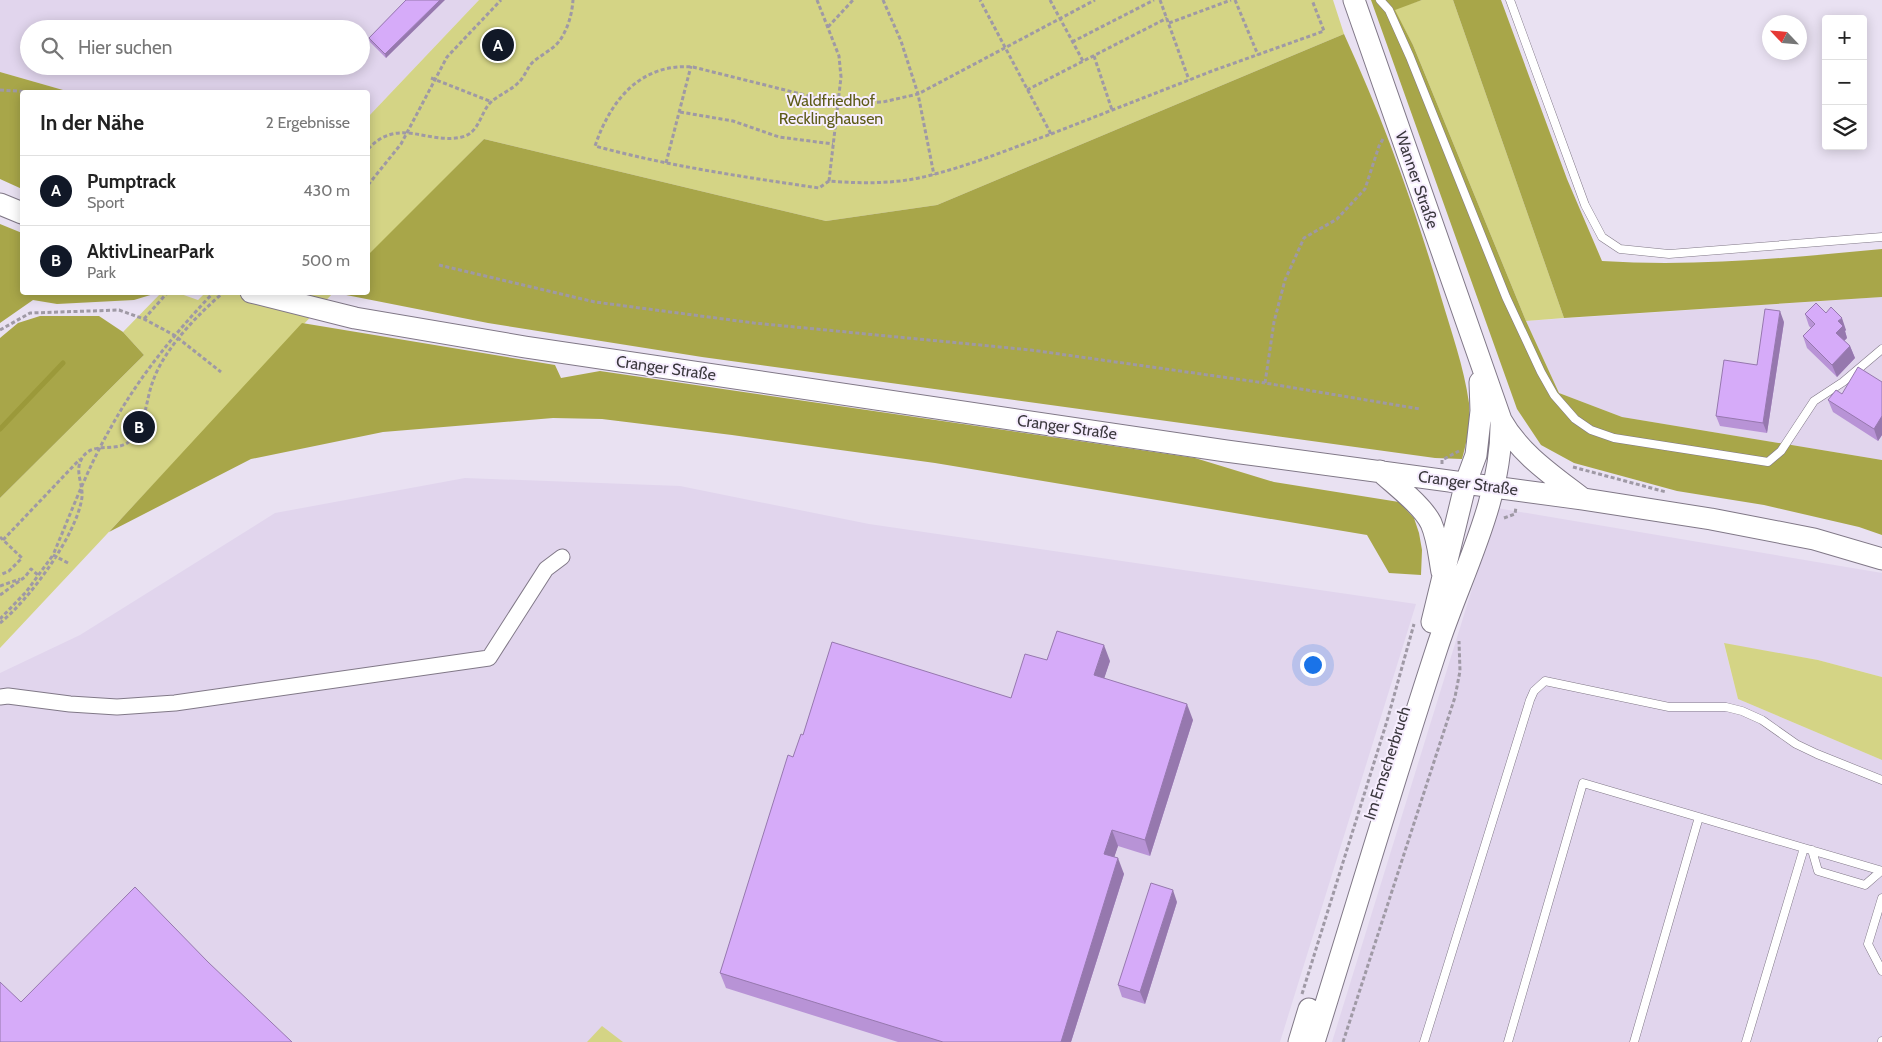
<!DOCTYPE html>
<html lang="de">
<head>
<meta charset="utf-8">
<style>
  :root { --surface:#fff; --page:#f2f2f2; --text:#222; --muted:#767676; --line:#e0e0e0; --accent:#111827 }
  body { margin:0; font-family:Cabin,sans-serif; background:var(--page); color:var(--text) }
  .controls { position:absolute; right:15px; top:15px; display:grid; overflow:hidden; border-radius:5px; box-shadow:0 2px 12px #0003 }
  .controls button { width:45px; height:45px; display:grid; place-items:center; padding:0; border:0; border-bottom:1px solid var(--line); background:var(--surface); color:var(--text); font:25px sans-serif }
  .compass { position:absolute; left:1762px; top:15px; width:45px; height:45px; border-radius:50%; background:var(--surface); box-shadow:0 2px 12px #0003; rotate:296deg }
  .you { position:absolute; left:1312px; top:664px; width:18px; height:18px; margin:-12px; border:4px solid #fff; border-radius:50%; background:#1a73e8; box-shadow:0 0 0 8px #1a73e833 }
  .badge { display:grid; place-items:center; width:32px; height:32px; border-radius:50%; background:var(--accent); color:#fff; font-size:16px; font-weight:700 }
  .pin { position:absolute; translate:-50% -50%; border:2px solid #fff; box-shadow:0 1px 5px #0006 }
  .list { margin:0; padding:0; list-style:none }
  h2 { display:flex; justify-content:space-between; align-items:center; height:65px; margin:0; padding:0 20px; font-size:21px }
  h2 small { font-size:16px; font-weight:400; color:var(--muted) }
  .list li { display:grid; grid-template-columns:32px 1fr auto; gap:15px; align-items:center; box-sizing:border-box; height:70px; padding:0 20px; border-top:1px solid var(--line) }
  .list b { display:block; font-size:19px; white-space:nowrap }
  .list p { margin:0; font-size:16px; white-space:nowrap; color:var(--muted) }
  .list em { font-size:16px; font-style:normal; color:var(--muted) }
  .icon { flex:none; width:28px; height:28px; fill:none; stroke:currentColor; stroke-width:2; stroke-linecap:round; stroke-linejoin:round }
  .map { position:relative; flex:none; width:1882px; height:1042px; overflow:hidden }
  .search { position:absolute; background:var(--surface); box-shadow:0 2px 12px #0003; left:20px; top:20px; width:350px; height:55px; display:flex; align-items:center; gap:12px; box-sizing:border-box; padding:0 18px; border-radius:28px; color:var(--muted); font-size:19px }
  .panel { position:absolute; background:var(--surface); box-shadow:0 2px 12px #0003; left:20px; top:90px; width:350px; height:205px; border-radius:5px }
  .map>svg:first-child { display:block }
  .built { fill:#e1d5ed; fill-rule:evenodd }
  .green { fill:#d4d485 }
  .forest { fill:#a8a649 }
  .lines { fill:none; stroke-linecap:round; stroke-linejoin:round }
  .stream { stroke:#9b993a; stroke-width:5 }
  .lane-casing { stroke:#807887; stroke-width:9 }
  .street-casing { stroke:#807887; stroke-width:17 }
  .secondary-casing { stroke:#807887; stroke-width:23 }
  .path { stroke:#9f99a5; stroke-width:3; stroke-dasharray:4 2.5; stroke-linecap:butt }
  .lane { stroke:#fff; stroke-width:8 }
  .street { stroke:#fff; stroke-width:15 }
  .secondary { stroke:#fff; stroke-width:21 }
  .wall { fill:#b893d6 }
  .shaded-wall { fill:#9678ae }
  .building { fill:#d6abf9; stroke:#9678ae }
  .labels { text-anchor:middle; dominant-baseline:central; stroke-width:4; stroke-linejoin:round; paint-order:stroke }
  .park-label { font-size:16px; fill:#5d5b17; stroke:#f7eeff }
  .street-label { font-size:16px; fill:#3b383e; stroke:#f7eeff }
</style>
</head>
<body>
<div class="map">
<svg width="1882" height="1042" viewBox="0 0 1882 1042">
  <rect width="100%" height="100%" fill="#e9e1f2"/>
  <!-- built -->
  <path class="built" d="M0 0H479L368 117V92H70L0 72ZM29 29H361V66H29Z
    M1882 297V460L1622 417 1559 393 1526 321Z
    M465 478 680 486 869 524 1416 604 1280 1042H0V673L80 635 275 513Z
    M1497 508 1882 573V677L1818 660 1724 644 1738 699 1882 760V1042H1332Z"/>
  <!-- green -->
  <path class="green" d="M479 0H1333L1344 34 937 205 826 221 484 139 368 257V117Z
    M1422 0H1453L1564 318 1526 321 1413 45 1394 9Z
    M161 293H178L198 300 205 293H333L0 648V498L144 355 123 332Z
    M1724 643 1818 660 1882 677V760L1738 699Z
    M602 1026 623 1042H624H587Z"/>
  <!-- forest -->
  <path class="forest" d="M1371 0H1422L1395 10 1413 45 1526 321 1559 393 1622 417 1882 460V535L1859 527 1764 505 1677 491 1574 463 1541 445 1517 409Z
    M1453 0H1501L1567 179 1602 261C1695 267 1789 258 1882 249V297L1564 318Z
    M1344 34C1384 121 1414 205 1441 297 1451 331 1464 367 1469 403 1471 422 1467 441 1462 459L1435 458 702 357 488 323 336 293 368 292V255L484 139 826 221 937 205Z
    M0 72 70 92H22V189L0 179Z
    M0 224 22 233V292L157 293 134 300 57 304 33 300 0 323Z
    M40 316H99L123 332 144 355 0 498V338L18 323Z
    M302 323 555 365 561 378 600 371 1195 458 1274 482 1399 502 1414 518 1419 533 1422 550 1421 575 1389 573 1367 535 935 463 732 435 602 419 553 418 383 432 251 459 109 532Z"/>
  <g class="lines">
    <!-- stream -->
    <path class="stream" d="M0 429 63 363"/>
    <defs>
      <path id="lane" d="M1380 0 1389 10 1410 57 1506 297 1541 372 1554 395 1575 419 1591 430 1614 438 1768 462 1781 451 1814 401 1843 382 1882 349
        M1510 0 1585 205 1602 237 1620 249 1669 254 1882 237
        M1812 850 1818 871 1865 885 1881 871
        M1882 898 1868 944 1882 971
        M1424 1042 1530 700 1534 691 1545 681 1669 707H1726L1742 711 1762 720 1796 744 1817 754 1882 780
        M1508 1042 1583 783 1882 871
        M1634 1042 1699 817
        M1746 1042 1804 848
        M1882 1042V1041"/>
      <path id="street" d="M0 697 8 696 70 704 117 707 175 703 489 658 546 569 562 557"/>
      <path id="secondary" d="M0 204 22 213
        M251 292 355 318 525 347 1226 451 1583 499 1711 519 1814 539 1882 559
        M1501 420C1520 454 1552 475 1583 499
        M1380 471C1395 485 1422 505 1431 523 1438 539 1439 556 1442 572
        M1432 622 1466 482 1476 455 1481 411 1480 382
        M1299 1042 1309 1009
        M1314 1042C1355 911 1394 779 1437 648 1461 574 1503 500 1501 420L1354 0"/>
    </defs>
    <!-- lane casing -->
    <use href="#lane" class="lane-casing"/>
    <!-- street casing -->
    <use href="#street" class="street-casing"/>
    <!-- secondary casing -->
    <use href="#secondary" class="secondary-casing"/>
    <!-- path -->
    <path class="path" d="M817 0 839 56 841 77 829 181C865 184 901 184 935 174 974 164 1012 148 1051 134L980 0
      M883 0 901 41 918 94 934 175
      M1050 0 1083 61
      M1160 0 1189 80
      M1235 0 1258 55
      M1169 23 1231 0
      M828 27 853 0
      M1072 42 1154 0
      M1094 56 1112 110
      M431 78 492 102
      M0 90 31 92
      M1027 90 1167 18
      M680 112 733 121 779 137 833 144
      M1051 134 1212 71 1324 31 1312 0
      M1383 139 1379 146 1365 189 1337 219 1304 238 1285 280 1274 322 1265 383 1420 409
      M368 149C399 116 427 145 462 137 479 133 480 114 490 103 498 95 510 91 518 83 525 77 527 67 534 61 544 53 556 48 562 37 569 25 572 13 573 0
      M666 163 691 66
      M829 181 819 188C744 177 668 166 595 146 611 99 641 63 693 67L837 103 883 102 918 94 1095 0
      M368 185 401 144 447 57 501 0
      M439 265 595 302 754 323 1031 350 1265 383
      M144 319 168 292
      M0 330 30 313 119 310 144 319 174 335 221 372
      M1442 464V460L1459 451
      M1573 467 1666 492
      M1504 518 1515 514 1516 507
      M0 537 22 558 9 571 0 575
      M3 540 80 459
      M68 563 53 555C71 513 87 469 110 429 138 378 174 334 214 292
      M0 586 20 579
      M0 595 25 577 31 569 38 575
      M0 619 26 592 53 555
      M0 623C29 600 77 535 82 497 83 484 75 472 81 460 92 438 118 456 133 438 146 423 146 399 153 381 164 349 198 314 224 292
      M1302 994 1387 721 1414 624
      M1343 1042 1455 697 1460 671 1459 641"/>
    <!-- lane -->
    <use href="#lane" class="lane"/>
    <!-- street -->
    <use href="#street" class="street"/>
    <!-- secondary -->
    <use href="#secondary" class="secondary"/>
  </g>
  <!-- wall -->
  <path class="wall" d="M406 0 386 58 370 42 369 38Z
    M1826 313 1846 330 1845 331 1847 338 1844 341 1850 346 1855 358 1837 377 1807 348 1803 336 1811 328 1809 326 1805 314Z
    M1784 322 1767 433 1720 426 1716 416 1757 365Z
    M1882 382V435L1878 441 1833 412 1828 400 1842 394Z
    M1110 661 1104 678 1193 720 1150 856 1118 846 1114 857 1124 874 1071 1042H898L726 988 720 973 793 757 803 735 1011 698Z
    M1177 902 1145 1004 1122 997 1118 985Z"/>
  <!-- shaded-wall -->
  <path class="shaded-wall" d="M440 0H445L386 58 385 54Z
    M1780 311 1784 322 1767 433 1763 423Z
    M1842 318 1846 330 1845 331 1847 338 1840 345 1836 333 1838 321Z
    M1850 346 1855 358 1837 377 1832 365Z
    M1882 416V435L1878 441 1874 429Z
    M1104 645 1110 661 1100 691 1094 675Z
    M1187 704 1193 720 1150 856 1145 840Z
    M1112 830 1118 846 1110 870 1104 854Z
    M1118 858 1124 874 1071 1042H1061Z
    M1173 890 1177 902 1145 1004 1140 992Z"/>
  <!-- building -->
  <path class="building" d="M406 0H440L385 54 369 38Z
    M1816 303 1826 313 1831 307 1842 318 1838 321 1843 326 1836 333 1850 346 1832 365 1803 336 1815 324 1805 314Z
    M1765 309 1780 311 1763 423 1716 416 1724 360 1757 365Z
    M1858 367 1882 382V416L1874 429 1828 400 1836 390 1842 394Z
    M1057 631 1104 645 1094 675 1187 704 1145 840 1112 830 1104 854 1118 858 1061 1042H943L720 973 788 755 793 757 801 734 803 735 832 642 1011 698 1025 654 1047 660Z
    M1151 883 1173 890 1140 992 1118 985Z
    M135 887 208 962 292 1042H0V982L21 1002Z"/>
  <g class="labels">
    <!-- park labels -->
    <g class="park-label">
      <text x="831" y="100">Waldfriedhof<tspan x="831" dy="18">Recklinghausen</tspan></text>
    </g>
    <!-- street labels -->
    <g class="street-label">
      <text transform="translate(1417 180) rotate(71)">Wanner Straße</text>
      <text transform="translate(666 368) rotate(8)">Cranger Straße</text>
      <text transform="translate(1067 427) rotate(8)">Cranger Straße</text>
      <text transform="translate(1468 483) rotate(8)">Cranger Straße</text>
      <text transform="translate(1387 763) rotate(-72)">Im Emscherbruch</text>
    </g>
  </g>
</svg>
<div class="controls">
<button>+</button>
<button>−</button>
<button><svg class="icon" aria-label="layers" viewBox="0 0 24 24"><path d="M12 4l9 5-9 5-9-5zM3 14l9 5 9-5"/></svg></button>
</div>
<svg class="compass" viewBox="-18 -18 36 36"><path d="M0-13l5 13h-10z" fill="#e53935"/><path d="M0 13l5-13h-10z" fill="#767676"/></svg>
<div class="you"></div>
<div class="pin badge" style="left:498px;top:45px">A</div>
<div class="pin badge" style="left:139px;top:427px">B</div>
<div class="search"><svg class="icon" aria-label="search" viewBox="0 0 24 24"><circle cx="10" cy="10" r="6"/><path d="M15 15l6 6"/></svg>Hier suchen</div>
<section class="panel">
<h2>In der Nähe<small>2 Ergebnisse</small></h2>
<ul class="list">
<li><span class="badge">A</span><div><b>Pumptrack</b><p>Sport</p></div><em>430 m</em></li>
<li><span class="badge">B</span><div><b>AktivLinearPark</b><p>Park</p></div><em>500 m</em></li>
</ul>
</section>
</div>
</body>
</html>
